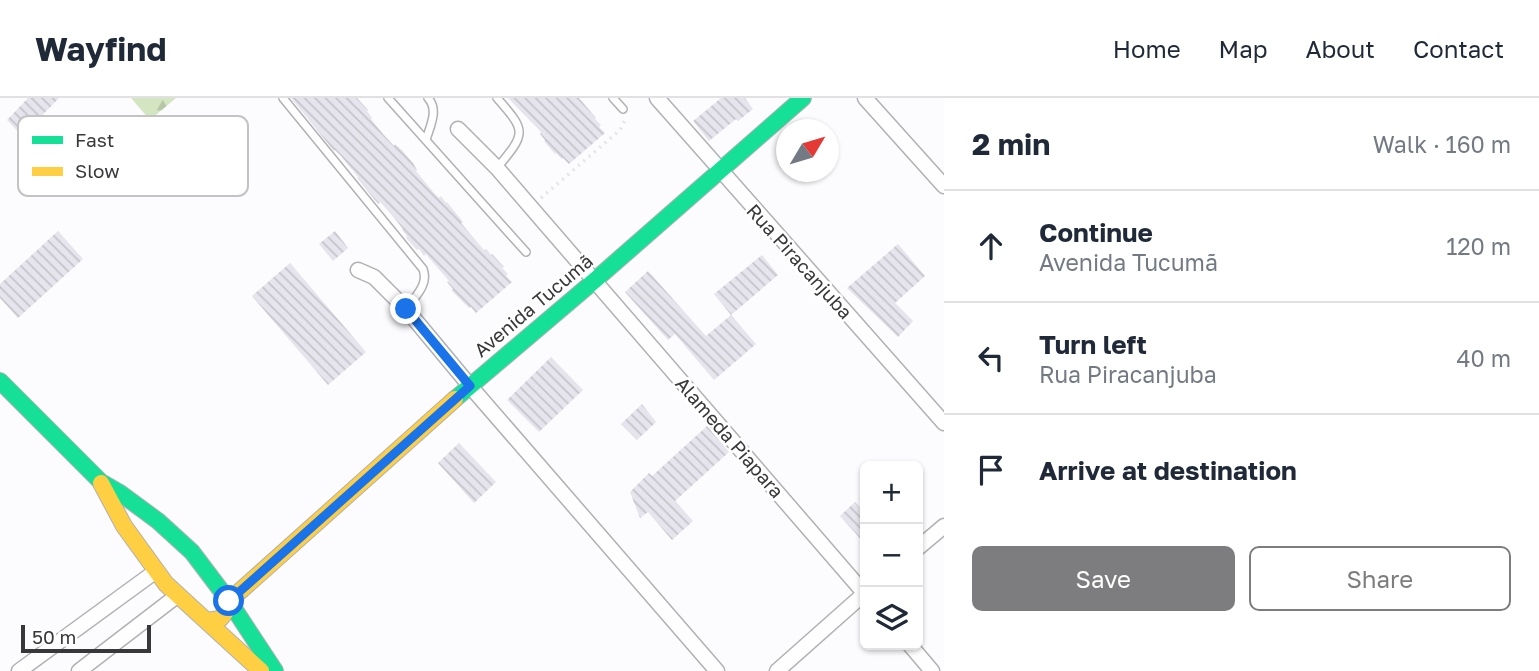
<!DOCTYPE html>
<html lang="en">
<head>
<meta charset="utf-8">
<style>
  :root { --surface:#fff; --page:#f2f2f3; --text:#1f2937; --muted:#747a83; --line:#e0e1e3; --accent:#7d7c7e }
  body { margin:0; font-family:"Golos Text",sans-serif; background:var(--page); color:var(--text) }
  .controls { position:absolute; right:21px; bottom:21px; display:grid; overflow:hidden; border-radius:10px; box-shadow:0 2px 5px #0004 }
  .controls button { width:63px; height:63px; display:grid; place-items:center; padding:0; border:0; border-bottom:2px solid var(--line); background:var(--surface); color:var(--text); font:35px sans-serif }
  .compass { position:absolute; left:776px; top:21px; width:63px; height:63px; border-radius:50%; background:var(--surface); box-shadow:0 2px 5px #0004; rotate:52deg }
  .scale { position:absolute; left:21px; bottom:18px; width:130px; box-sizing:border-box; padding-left:7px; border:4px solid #38373a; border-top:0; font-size:19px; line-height:24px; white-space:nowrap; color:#38373a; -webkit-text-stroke:5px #fff; paint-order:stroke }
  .stop { position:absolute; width:21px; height:21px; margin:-16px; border:5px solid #1a73e8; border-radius:50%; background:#fff }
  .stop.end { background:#1a73e8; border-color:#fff; box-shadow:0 2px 7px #0008 }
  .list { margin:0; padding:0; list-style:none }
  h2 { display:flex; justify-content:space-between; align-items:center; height:91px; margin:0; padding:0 28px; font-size:30px }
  h2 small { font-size:23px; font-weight:400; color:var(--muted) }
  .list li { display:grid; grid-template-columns:46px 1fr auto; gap:21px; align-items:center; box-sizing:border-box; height:112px; padding:0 28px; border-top:2px solid var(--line) }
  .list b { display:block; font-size:26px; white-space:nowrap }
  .list p { margin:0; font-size:23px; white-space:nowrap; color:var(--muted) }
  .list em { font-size:23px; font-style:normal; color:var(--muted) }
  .actions { display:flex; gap:14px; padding:21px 28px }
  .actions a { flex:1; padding:16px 0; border:2px solid var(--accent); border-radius:10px; text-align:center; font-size:24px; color:var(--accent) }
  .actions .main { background:var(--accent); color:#fff }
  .icon { flex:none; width:38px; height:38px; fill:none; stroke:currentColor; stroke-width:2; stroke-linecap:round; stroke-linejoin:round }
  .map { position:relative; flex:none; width:944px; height:573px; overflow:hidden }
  header { display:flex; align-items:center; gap:42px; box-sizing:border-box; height:98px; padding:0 35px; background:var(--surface); border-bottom:2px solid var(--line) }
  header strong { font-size:33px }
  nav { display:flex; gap:38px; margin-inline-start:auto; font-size:24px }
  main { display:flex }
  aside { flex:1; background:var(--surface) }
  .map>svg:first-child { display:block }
  .forest { fill:url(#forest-firs) }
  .building { fill:url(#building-back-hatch) }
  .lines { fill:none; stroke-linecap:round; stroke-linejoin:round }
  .lane-casing { stroke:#b1b0b2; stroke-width:10 }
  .street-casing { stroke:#b1b0b2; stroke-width:17 }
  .fast-casing { stroke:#b1b0b2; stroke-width:18 }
  .slow-casing { stroke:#b1b0b2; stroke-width:18 }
  .path { stroke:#e5e5e6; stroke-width:3.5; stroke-dasharray:2 5; stroke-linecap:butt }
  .lane { stroke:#fffeff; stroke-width:7 }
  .street { stroke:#fffeff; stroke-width:14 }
  .fast { stroke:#16e098; stroke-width:16 }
  .slow { stroke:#ffcf43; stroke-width:16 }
  .route { stroke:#1a73e8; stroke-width:9 }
  .labels { text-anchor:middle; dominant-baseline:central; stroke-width:5; stroke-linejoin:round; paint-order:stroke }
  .street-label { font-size:19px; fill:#38373a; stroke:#fff }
  .key { fill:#fff; stroke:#c3c3c4; stroke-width:2 }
  .key-label { font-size:19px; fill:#38373a }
</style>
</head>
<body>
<header>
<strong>Wayfind</strong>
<nav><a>Home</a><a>Map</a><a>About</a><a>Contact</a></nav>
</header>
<main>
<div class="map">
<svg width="944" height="573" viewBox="0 0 944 573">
  <defs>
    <pattern id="forest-firs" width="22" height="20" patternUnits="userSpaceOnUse" patternTransform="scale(1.75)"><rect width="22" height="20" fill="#d3e6c1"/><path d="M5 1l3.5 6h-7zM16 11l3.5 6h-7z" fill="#b6c6a7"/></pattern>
    <pattern id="building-back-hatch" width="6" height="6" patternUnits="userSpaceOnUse" patternTransform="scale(1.75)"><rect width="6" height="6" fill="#e6e4ec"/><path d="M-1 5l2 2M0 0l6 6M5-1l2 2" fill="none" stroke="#c6c4cb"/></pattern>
  </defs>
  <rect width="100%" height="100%" fill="#fcfbfd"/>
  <!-- forest -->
  <path class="forest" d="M131 0H176L150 22Z"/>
  <!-- building -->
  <path class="building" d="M28 0H59L22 38 7 22Z
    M291 0H357L368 12 367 13 372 20 371 21 383 36 394 48 395 46 402 52 413 65 417 72 416 73 433 94 439 100 441 98 446 105 447 104 463 124 461 125 484 152 486 151 491 157 492 156 504 169 502 170 508 176 506 178 512 184 476 215 471 209 469 210 451 192 453 191 447 184 449 183 443 176 426 156 424 158 419 151 417 152 406 140 407 138 402 132 403 131 391 116 380 104 379 106 373 100 357 80 358 79 341 58 335 52 334 53Z
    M508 0H579L596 20 595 21 601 27 599 29 605 35 569 66 563 60 562 61 556 55 555 56 544 43 545 42 540 36 541 34Z
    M721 0H745L753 11 738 23 736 21 709 43 693 23Z
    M58 133 83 161 18 220 0 200V186Z
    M335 133 348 150 333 163 319 146Z
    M898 146 925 178 895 205 913 223 898 239 847 190Z
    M762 157 778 177 731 217 714 196Z
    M290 165 366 254 328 287 252 198Z
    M648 173 706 238 731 217 756 246 714 282 675 236 668 242 625 194Z
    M551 259 583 292 539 334 507 302Z
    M642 306 656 324 637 342 621 326Z
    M707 328 729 354 675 403 693 423 672 442 648 414 640 420 630 394 649 375 652 378Z
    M459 345 496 384 474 405 438 365Z
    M855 404 865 415V446L840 418Z"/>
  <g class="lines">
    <defs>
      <path id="lane" d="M283 0 423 171C429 187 415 198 407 211
        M388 0 526 154
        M613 0 623 11
        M426 42C430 28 439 12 428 0
        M497 70C526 35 527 34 497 0"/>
      <path id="street" d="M657 0 944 325
        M865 0 944 88
        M458 31 497 70 865 496
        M358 172 374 179 406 211 470 288 717 573
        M918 450 944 428
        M910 547 932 573
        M19 573 156 473
        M79 573 178 497
        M777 573 865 495"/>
      <path id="fast" d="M0 283 101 384 120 395 158 423 192 454 229 503 275 573
        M455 301 594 183 803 0"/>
      <path id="slow" d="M101 385 124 428 166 486 261 573
        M207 523 220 521 225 515 229 503 455 301"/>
    </defs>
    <!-- lane casing -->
    <use href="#lane" class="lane-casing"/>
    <!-- street casing -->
    <use href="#street" class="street-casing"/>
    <!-- fast casing -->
    <use href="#fast" class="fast-casing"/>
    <!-- slow casing -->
    <use href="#slow" class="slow-casing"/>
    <!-- path -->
    <path class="path" d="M541 100 620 32 625 22"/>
    <!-- lane -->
    <use href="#lane" class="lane"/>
    <!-- street -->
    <use href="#street" class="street"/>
    <!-- fast -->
    <use href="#fast" class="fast"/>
    <!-- slow -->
    <use href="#slow" class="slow"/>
  </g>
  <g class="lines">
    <!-- route -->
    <path class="route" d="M229 503 470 288 406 211"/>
  </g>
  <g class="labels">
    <!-- street labels -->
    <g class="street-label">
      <text transform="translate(800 163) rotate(48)">Rua Piracanjuba</text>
      <text transform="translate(533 207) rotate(-40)">Avenida Tucumã</text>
      <text transform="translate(730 339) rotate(49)">Alameda Piapara</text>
    </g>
  </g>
  <!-- legend -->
  <rect x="18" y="18" width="230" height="80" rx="10" class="key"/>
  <rect x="32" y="38" width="31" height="8" fill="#16e098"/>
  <rect x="32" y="69" width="31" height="9" fill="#ffcf43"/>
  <g class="key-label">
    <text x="75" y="49">Fast</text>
    <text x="75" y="80">Slow</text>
  </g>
</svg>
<div class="controls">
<button>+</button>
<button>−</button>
<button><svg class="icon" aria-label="layers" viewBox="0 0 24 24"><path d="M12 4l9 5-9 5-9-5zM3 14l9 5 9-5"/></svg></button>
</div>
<svg class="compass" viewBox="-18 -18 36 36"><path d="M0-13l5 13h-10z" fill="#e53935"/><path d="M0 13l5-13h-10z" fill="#747a83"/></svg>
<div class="scale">50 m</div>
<div class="stop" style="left:229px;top:503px"></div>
<div class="stop end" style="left:406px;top:211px"></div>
</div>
<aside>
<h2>2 min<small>Walk · 160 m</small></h2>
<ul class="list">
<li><svg class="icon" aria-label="ahead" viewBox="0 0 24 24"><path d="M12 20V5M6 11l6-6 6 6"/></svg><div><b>Continue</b><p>Avenida Tucumã</p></div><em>120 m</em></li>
<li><svg class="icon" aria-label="left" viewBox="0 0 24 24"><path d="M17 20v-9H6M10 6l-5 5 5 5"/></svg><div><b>Turn left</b><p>Rua Piracanjuba</p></div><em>40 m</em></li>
<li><svg class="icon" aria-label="arrive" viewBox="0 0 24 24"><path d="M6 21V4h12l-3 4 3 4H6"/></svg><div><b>Arrive at destination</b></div></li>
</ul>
<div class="actions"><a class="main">Save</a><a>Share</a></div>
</aside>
</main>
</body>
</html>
